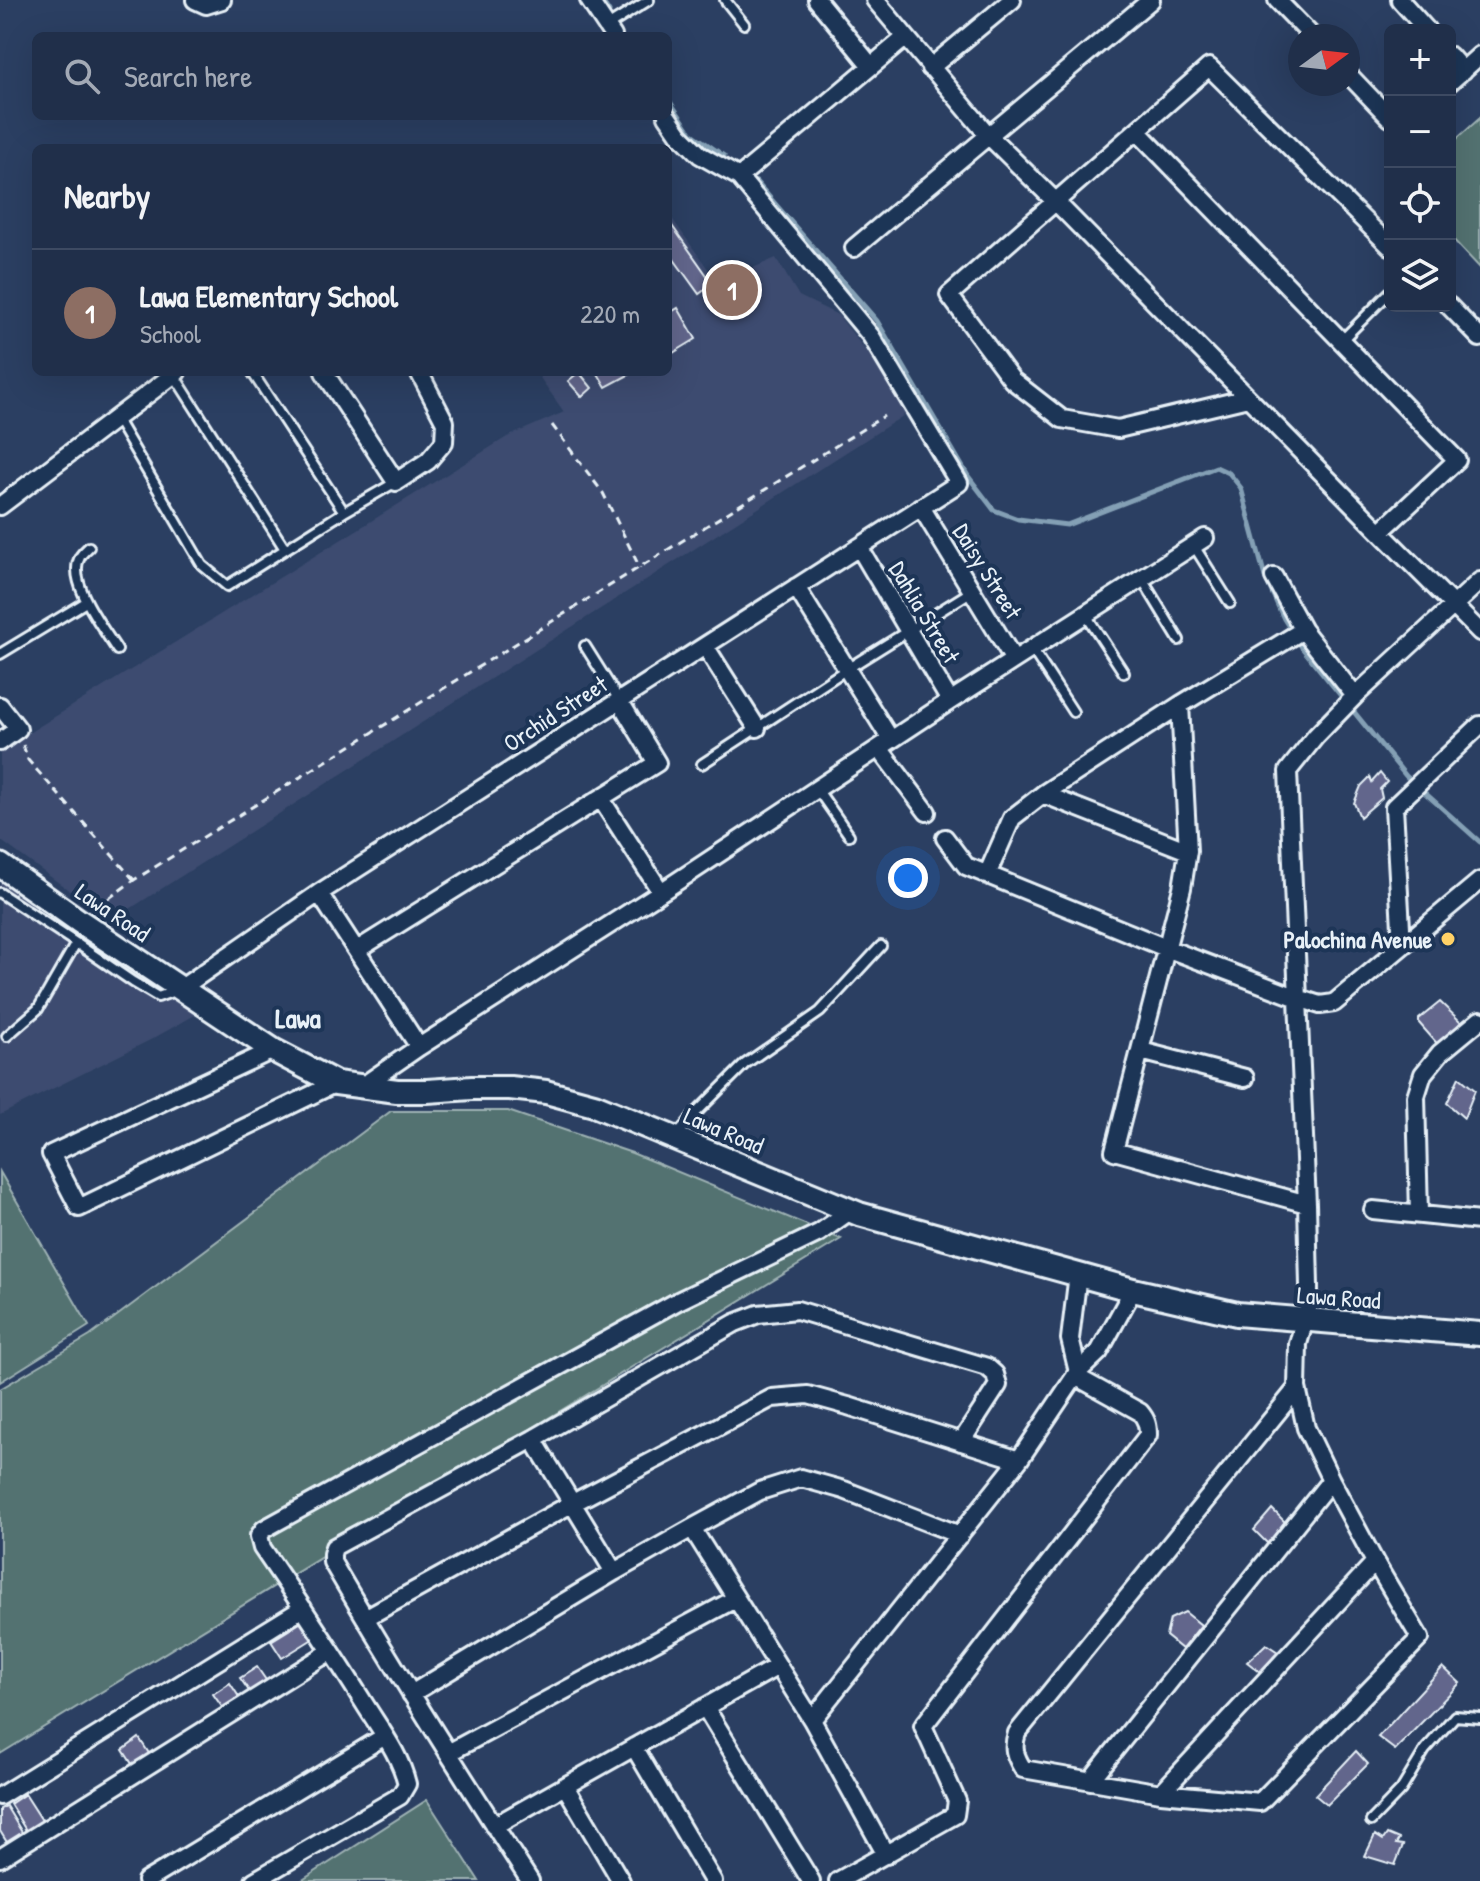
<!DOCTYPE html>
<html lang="en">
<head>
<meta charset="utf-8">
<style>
  :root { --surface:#202f4a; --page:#2d3b54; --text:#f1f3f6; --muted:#a2a9b5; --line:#3d4a62; --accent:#ffd166 }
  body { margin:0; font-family:"Patrick Hand",sans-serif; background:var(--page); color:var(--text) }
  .controls { position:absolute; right:24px; top:24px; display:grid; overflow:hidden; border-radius:12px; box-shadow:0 8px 32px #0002 }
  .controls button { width:72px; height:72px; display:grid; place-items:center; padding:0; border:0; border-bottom:2px solid var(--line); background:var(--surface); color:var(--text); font:40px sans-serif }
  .compass { position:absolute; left:1288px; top:24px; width:72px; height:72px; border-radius:50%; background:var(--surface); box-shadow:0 8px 32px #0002; rotate:75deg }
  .you { position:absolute; left:908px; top:878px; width:28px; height:28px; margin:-20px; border:6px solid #fff; border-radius:50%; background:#1a73e8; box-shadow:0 0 0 12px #1a73e833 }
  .badge { display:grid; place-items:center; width:52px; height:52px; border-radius:50%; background:var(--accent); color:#fff; font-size:26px; font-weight:700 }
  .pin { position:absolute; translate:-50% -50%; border:4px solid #fff; box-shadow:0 2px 8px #0006 }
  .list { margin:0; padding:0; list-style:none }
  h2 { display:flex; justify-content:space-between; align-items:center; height:104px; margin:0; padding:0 32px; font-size:34px }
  h2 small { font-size:26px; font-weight:400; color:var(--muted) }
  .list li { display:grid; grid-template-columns:52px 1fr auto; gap:24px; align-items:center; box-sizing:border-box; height:128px; padding:0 32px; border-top:2px solid var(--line) }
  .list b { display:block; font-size:30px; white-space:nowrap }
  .list p { margin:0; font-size:26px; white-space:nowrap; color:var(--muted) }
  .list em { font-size:26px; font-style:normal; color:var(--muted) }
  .icon { flex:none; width:44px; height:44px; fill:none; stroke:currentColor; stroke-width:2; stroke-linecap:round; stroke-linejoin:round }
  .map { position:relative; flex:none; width:1480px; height:1881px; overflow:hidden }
  .search { position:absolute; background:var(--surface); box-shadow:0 8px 32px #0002; left:32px; top:32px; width:640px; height:88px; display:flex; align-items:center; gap:20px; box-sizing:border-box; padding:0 28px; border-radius:12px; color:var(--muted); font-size:30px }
  .panel { position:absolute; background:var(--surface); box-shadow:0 8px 32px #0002; left:32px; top:144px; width:640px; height:232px; border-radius:12px }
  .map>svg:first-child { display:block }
  .built { fill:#3c4b6f }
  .green { fill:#537271; stroke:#9eb2b4; stroke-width:2 }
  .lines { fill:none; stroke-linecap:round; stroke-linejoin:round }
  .stream { stroke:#84a0b5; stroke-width:5 }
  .building { fill:#62668c; stroke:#e8f1f8; stroke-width:2 }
  .service-casing { stroke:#e8f1f8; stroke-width:14 }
  .minor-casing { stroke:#e8f1f8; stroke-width:22 }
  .secondary-casing { stroke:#e8f1f8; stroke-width:28 }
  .path { stroke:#e8f1f8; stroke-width:3; stroke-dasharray:8 6; stroke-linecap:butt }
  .service { stroke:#1d3557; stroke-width:8 }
  .minor { stroke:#1d3557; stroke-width:16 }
  .secondary { stroke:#1d3557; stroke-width:22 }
  .poi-dot { fill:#ffd166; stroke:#1d3557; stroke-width:3 }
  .labels { text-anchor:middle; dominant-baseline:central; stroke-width:8; stroke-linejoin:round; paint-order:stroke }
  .street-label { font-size:24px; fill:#e8f1f8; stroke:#1d3557 }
  .poi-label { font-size:24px; font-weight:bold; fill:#e8f1f8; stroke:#1d3557; text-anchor:end }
  .quarter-label { font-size:28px; font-weight:bold; fill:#e8f1f8; stroke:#1d3557 }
</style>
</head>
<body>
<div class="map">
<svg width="1480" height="1881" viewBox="0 0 1480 1881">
  <rect width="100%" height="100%" fill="#2b3f62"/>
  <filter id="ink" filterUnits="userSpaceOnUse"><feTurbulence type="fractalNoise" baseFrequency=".0125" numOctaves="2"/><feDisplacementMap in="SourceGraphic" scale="16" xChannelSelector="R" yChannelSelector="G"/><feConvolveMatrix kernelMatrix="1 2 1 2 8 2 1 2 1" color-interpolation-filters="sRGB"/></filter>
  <g filter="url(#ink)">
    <!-- built -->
    <path class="built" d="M668 213 718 283 776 258 799 296 838 315 874 361 906 414 111 921 0 840V752L35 729 507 437 564 412 536 372H668Z
      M0 873 204 1010 154 1038 0 1115Z"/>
    <!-- green -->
    <path class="green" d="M1480 118V268L1450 236V145Z
      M391 1111H508L632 1153 841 1239 0 1754V1389L90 1336Z
      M0 1172 89 1326 0 1382Z
      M427 1800 479 1881H301Z"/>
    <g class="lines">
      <!-- stream -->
      <path class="stream" d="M601 0 609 12
        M668 99 691 133 724 156
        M756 182 877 321 968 476 994 510 1018 519 1067 525 1216 467 1229 473 1241 488 1265 577 1284 619 1303 649 1406 776 1480 842"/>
    </g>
    <!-- building -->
    <path class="building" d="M668 220 713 284 699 294 668 251Z
      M678 308 696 339 668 356V314Z
      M579 372 592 388 582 397 568 381Z
      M597 372H634L606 387Z
      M1380 773 1387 782 1380 789 1382 798 1360 817 1354 803 1361 786 1370 777 1372 782Z
      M1440 1002 1461 1022 1440 1047 1419 1023V1019Z
      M1459 1077 1475 1090 1464 1118 1447 1103Z
      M1272 1509 1285 1522 1268 1544 1254 1530Z
      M1185 1612 1201 1625 1182 1649 1166 1636 1170 1619Z
      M308 1618 319 1635 282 1658 271 1641Z
      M1266 1644 1281 1654 1264 1675 1247 1662Z
      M257 1667 270 1686 254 1698 240 1678Z
      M1443 1667 1460 1683 1395 1750 1378 1737Z
      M230 1683 243 1703 227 1714 213 1694Z
      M139 1738 152 1758 136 1770 123 1750Z
      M1356 1751 1368 1764 1327 1805 1315 1795Z
      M25 1794 43 1822 27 1832 10 1804Z
      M6 1806 23 1834 8 1844 0 1831V1809Z
      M1387 1834 1399 1839 1396 1844 1403 1845 1395 1865 1365 1856 1375 1835 1383 1840Z"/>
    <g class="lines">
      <defs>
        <path id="service" d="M725 0 744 24
          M606 27 649 0
          M1341 341 1390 292
          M252 372 344 512
          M174 375 285 549
          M116 418 202 565 227 586 344 512 396 482
          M1194 546 1230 603
          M89 547C86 550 82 553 80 557 66 581 104 629 117 650
          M1142 579 1179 640
          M1086 615 1124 673
          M585 646 619 700
          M1032 649 1073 712
          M0 654 86 602
          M702 764 847 669 972 591
          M817 789 849 835
          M0 893 76 943 133 982 158 997 175 991
          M7 1036 38 1009 76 943
          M677 1135 696 1113 745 1064 820 1012 881 946
          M1371 1821 1401 1790 1425 1750 1455 1716 1480 1718"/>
        <path id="minor" d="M195 0 206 5 222 0
          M589 0 613 36
          M817 0 871 66
          M875 0 988 135 1056 202 1380 532 1480 632
          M1277 0 1312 36
          M1400 0 1427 30
          M1450 56 1463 71
          M930 68 1012 0
          M1348 74 1390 118
          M1450 82 1480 55
          M1137 131 1457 460 1380 532
          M739 177 906 37
          M854 248 1151 0
          M1449 306 1480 338
          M324 372 396 482 428 461 444 442 445 422 419 372
          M1248 398 1118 429 1062 419 1012 380 949 295 1209 67 1390 246
          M0 506 177 372
          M921 507 1014 660
          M859 547 950 701
          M1274 577 1303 630 1355 696
          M796 587 891 740
          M705 646 757 728
          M1180 705 1188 851 1182 888 1114 1151 1307 1204
          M0 706 18 729 0 742
          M879 748 927 812
          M1043 794 1188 851
          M601 799 661 892
          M945 838 966 866 1166 948 1298 998 1320 1005 1334 1003 1480 881
          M987 875 1012 818 1043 794 1180 705 1303 630
          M319 893 419 1047
          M1402 945 1394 807 1480 725
          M357 950 657 763 619 700
          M180 989 319 893 959 483 871 336 739 177 700 155 680 135 667 116
          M273 1050 51 1154 79 1208 336 1083
          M1141 1051 1245 1078
          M361 1087 419 1047 661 892 950 701 1205 538
          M1373 1210 1480 1221
          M1419 1214 1416 1096 1423 1074 1440 1053 1480 1020
          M1078 1372 1070 1339 1078 1274
          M1297 1388 1017 1733C1012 1748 1015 1756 1023 1769L1161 1793 1260 1802 1420 1638 1375 1562 1331 1480 1306 1428 1297 1388 1298 1344 1309 1304V1285L1307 1204 1288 771 1316 736 1355 696 1480 581
          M533 1439 614 1572
          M692 1528 812 1720 886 1855
          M365 1618 573 1503 772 1398 808 1395 848 1406 1019 1460
          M411 1694 614 1572 692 1528 760 1491 801 1478 844 1490 960 1535
          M705 1707 811 1881
          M812 1720 1019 1460 1078 1372 1099 1352 1133 1290
          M634 1747 713 1881
          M448 1753 735 1599
          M1090 1781 1331 1480
          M565 1786 621 1881
          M1161 1793 1375 1562
          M0 1796 303 1608
          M494 1826 778 1666
          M0 1858 331 1651
          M146 1881 385 1736
          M254 1881 400 1796 407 1784C400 1754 380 1729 364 1703 331 1650 297 1599 262 1548L259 1536 264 1529 678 1301 819 1233 850 1211
          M530 1881C462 1776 395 1670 332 1562V1554L334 1547 533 1439 735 1323 758 1314 797 1310 987 1367 995 1374 998 1385 961 1442
          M838 1881 955 1815 957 1801 923 1726 1148 1435C1148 1426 1147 1420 1140 1412L1075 1376"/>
        <path id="secondary" d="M0 865 79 921 273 1050 336 1083 397 1091H427L472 1088H510L546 1092 594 1105 859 1214 1133 1290 1237 1314 1480 1334"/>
      </defs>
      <!-- service casing -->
      <use href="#service" class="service-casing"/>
      <!-- minor casing -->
      <use href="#minor" class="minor-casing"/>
      <!-- secondary casing -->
      <use href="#secondary" class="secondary-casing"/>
      <!-- path -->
      <path class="path" d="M552 425 603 493 640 568
        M23 745 28 760 134 880
        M97 907 134 880 884 416"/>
      <!-- service -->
      <use href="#service" class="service"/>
      <!-- minor -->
      <use href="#minor" class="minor"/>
      <!-- secondary -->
      <use href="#secondary" class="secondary"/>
    </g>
  </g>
  <!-- markers -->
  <circle class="poi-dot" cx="1448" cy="939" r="8"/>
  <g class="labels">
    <!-- street labels -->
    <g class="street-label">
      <text transform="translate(988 571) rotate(58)">Daisy Street</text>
      <text transform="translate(925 612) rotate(59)">Dahlia Street</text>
      <text transform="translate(555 713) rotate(-33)">Orchid Street</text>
      <text transform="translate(113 912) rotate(34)">Lawa Road</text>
      <text transform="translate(724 1130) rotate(23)">Lawa Road</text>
      <text transform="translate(1339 1297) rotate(4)">Lawa Road</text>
    </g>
    <!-- poi labels -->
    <g class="poi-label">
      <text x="1432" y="939">Palochina Avenue</text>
    </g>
    <!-- quarter labels -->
    <g class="quarter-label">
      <text x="298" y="1018">Lawa</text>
    </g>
  </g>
</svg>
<div class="controls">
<button>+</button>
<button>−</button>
<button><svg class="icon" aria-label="locate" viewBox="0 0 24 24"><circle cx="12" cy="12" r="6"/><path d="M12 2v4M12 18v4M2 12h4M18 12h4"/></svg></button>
<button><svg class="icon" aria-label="layers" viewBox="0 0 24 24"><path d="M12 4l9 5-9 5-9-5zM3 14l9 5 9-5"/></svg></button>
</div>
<svg class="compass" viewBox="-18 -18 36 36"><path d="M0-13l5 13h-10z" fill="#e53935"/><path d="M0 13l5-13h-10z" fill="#a2a9b5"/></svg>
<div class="you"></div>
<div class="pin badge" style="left:732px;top:290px;background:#8d6e63">1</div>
<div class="search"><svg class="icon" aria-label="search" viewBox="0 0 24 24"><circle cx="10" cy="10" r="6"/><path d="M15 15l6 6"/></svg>Search here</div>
<section class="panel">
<h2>Nearby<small></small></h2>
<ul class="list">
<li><span class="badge" style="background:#8d6e63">1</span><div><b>Lawa Elementary School</b><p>School</p></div><em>220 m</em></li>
</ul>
</section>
</div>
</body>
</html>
